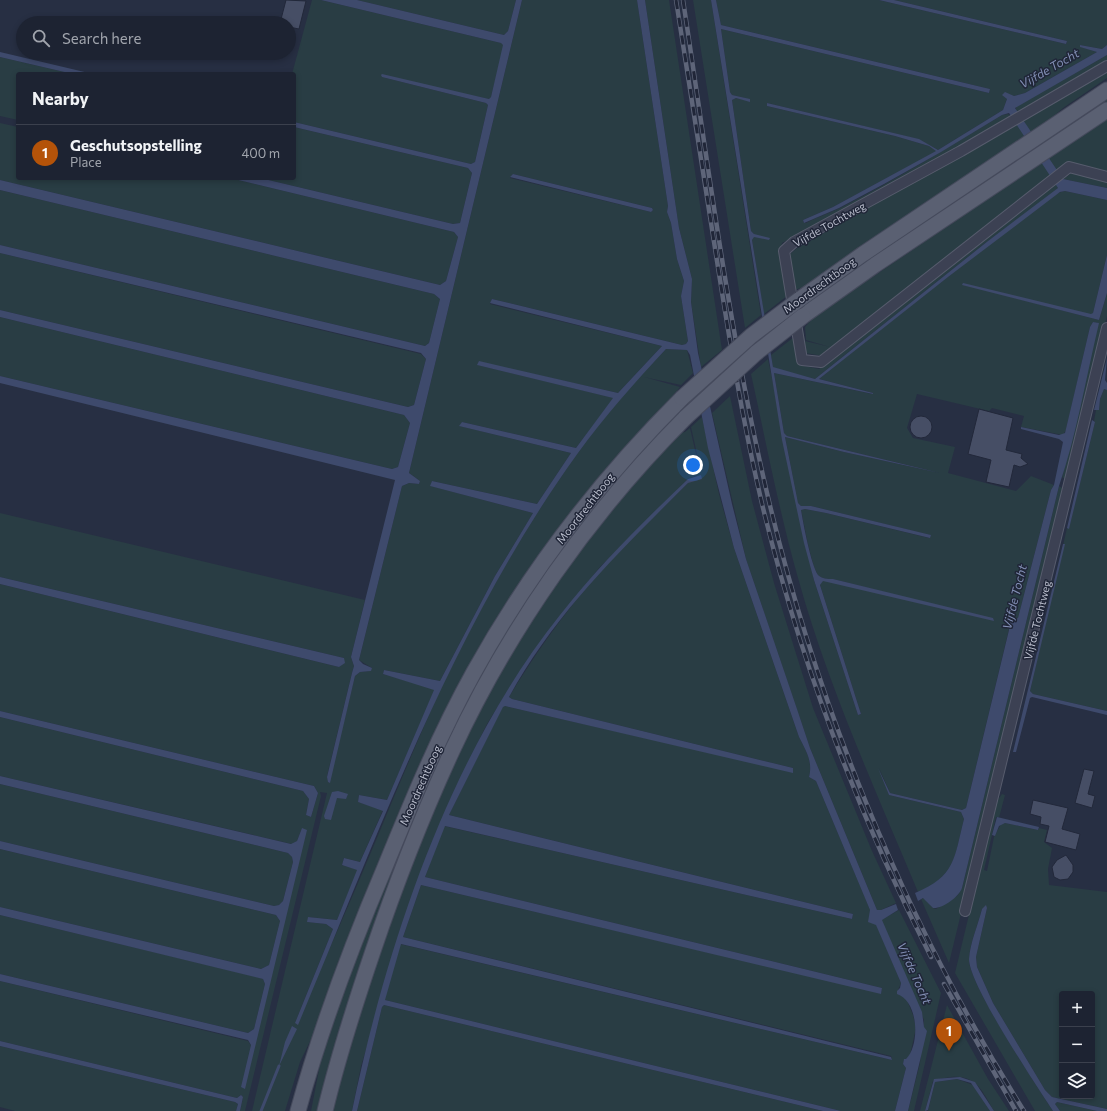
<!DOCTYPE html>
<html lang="en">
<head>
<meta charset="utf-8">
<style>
  :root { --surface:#1d2332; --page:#252b3a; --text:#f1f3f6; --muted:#a0a4ac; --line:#3b404d; --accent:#b45309 }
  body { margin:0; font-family:Commissioner,sans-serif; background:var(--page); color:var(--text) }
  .controls { position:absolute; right:12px; bottom:12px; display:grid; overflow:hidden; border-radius:4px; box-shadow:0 2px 6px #0003 }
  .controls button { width:36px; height:36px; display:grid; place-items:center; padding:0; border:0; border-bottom:1px solid var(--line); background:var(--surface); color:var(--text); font:20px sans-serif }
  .you { position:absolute; left:693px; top:465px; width:14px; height:14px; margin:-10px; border:3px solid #fff; border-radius:50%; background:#1a73e8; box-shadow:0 0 0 6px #1a73e833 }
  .badge { display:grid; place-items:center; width:26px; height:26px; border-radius:50%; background:var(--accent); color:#fff; font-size:13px; font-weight:700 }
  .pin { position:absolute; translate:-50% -33px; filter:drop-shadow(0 1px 2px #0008) }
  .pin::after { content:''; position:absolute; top:21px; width:14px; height:12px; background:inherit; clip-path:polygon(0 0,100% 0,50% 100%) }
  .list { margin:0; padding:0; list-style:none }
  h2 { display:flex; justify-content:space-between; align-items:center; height:52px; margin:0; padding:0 16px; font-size:17px }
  h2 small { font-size:13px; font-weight:400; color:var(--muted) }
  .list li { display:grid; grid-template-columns:26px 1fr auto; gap:12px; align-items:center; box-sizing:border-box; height:56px; padding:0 16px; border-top:1px solid var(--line) }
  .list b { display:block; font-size:15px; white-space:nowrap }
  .list p { margin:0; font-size:13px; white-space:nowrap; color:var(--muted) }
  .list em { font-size:13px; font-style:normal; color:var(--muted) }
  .icon { flex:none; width:22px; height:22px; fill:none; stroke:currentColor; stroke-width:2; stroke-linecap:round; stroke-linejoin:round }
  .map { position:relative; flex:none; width:1107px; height:1111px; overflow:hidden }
  .search { position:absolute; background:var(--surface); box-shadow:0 2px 6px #0003; left:16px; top:16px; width:280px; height:44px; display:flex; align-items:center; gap:10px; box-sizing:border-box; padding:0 14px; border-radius:22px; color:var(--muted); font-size:15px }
  .panel { position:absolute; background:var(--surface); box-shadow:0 2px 6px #0003; left:16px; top:72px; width:280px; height:108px; border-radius:4px }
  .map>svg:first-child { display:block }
  .green { fill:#293d44; fill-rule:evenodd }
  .water { fill:#3e4a6c }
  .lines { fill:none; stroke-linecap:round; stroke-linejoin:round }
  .stream { stroke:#3e4a6c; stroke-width:3 }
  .building { fill:#464e65; stroke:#22283a }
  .street-casing { stroke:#575c6d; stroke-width:12 }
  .primary-casing { stroke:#454a5c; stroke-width:17 }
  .street { stroke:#3c4153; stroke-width:10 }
  .primary { stroke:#5a6072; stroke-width:15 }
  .rail-casing { stroke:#5e6579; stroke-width:4.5 }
  .rail { stroke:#202638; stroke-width:3; stroke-dasharray:9; stroke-linecap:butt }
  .primary-bridge-casing { stroke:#454a5c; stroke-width:17; stroke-linecap:butt }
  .primary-bridge { stroke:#5a6072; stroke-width:15 }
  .labels { text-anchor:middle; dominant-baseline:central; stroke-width:3; stroke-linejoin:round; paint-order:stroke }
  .street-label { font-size:11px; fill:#b9bdcc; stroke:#202638 }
  .water-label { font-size:12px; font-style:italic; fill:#818eb3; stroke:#202638 }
</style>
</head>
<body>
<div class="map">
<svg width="1107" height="1111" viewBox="0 0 1107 1111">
  <rect width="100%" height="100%" fill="#272f43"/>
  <!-- green -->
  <path class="green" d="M312 0H321L501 43 504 45 491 97 489 99 382 77 486 103 488 105 475 162 471 164 294 122V74H292Z
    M357 0H516L508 31 504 35Z
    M522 0H637L668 206 667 212 671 223 677 259 684 281 681 296 688 341 686 344 682 345 492 299 490 304 662 346 618 393 479 362 478 365 614 398 576 448 462 422 460 426 571 453 537 504 432 481 431 486 533 513 495 576 440 681 384 670 383 674 435 689 387 800 359 795 358 802 383 810 360 862 344 858 342 865 358 870 337 920 308 917V922L326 924 333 929 295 1023C310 991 325 959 339 927 374 848 405 767 441 688 488 589 547 488 616 403 632 384 649 367 666 349L687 350 693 373 681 385 644 377 680 387 527 573 350 934 313 1035 300 1062 285 1111H252L327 793 320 792 321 796 245 1111H240L243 1097 241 1095 237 1098 0 1041V981L248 1041 251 1045 241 1087 302 828 297 841 292 844 0 776V717L303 791 309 799 306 815 311 817 318 793 314 786 0 711V584L339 667 344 658 0 577V513L365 600 351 657 354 666 352 673 327 776 329 783 355 676 360 672 370 671 372 668 359 660 402 486 409 483 419 484 420 481 409 473ZM513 174 652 208 653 210 651 212 510 178Z
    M645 0H669L722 350 701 367 691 302 692 279 679 228Z
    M693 0H711L761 315 745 328Z
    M716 0H879L1066 44 1067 41 894 0H1107V45L1102 49 1080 45 1081 47 1097 52 1025 93 1014 96 1005 93 1007 99 1003 110 938 150 918 139 767 103V106L895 136 929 146 937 151 833 207 803 220V222L806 223C817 217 829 213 840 208 895 180 949 147 1002 115L1008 114 1010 115 1004 122 782 243 780 254 787 296 764 314 752 240 754 234 751 231 732 100 736 98 750 101 745 98 732 95 730 92 721 29 989 93 990 89 721 25Z
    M1107 55V60L1025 110 1016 111V107Z
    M0 57 73 74H18V120L0 116Z
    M1107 70V78L1063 108 1044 125 805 287 794 290 789 259 790 254 796 249Z
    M1107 97V103L802 310 801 305Z
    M1107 118V171C1089 167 1075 159 1058 169L823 356 805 353 801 332 803 330 805 341 830 347 806 340 805 327 815 316Z
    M0 123 18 127V178H230L454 232 458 237 446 281 440 285 0 180Z
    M294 127 468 168 472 173 460 223 453 224 260 178H294Z
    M1072 173 1107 182V188L1063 179Z
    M1056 184 1058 188 1056 191 988 241 815 379 773 368 771 355 794 337 799 365 819 369 1046 188Z
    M0 190 434 294 440 299 429 343 425 346 0 245Z
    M1065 191 1107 200V255L1093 313 1091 315 962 284 1099 320 1107 293V316L1069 475 1065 479 1062 477 1098 323 1093 322 1090 327 1066 430 1063 435 1021 427 1024 416 992 408 989 411 917 394 907 428 913 438 955 447 948 473 1016 491 1031 476 1054 485 1051 490 1018 618 1009 623V629L966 808 962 810 890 793 879 768 889 795 961 812 964 819C955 855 956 876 918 892 875 789 828 686 798 578 779 511 766 442 751 374L768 359 814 580 858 715 861 714 820 585 823 580 994 620 833 579C828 579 822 579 818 575 811 565 804 523 801 510L805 509 826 513 929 538 930 535 811 506H801L798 503 785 437 844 452 940 473 787 436 784 433 774 373 872 394 873 393 819 379C883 328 947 277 1012 227 1023 219 1053 192 1065 191Z
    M0 253 421 354 426 359 414 405 408 407 0 310Z
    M0 317 404 415 410 423 398 467 392 469 0 376Z
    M1104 389 1107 390V711L1033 694 1030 691 1067 528H1069L1095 422 1094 421 1096 410H1099L1100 399Z
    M730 396 752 501 774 583 813 708 872 851 896 903 881 910H877L810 748 746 559 712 413Z
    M685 403 687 409 651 445 463 714 318 1111H311L326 1034 347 976 443 745 485 664 541 574 611 484Z
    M702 417 719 494 734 548 799 737C806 751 813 761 809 777L816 781 901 983 898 990 907 1000 913 1015 916 1028 910 1055 906 1059 904 1060 903 1064 906 1068 895 1111H841L385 1000 384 998 400 944 892 1060 891 1056 403 937 421 885 881 993 882 988 425 877 444 826 852 919 853 914 449 815 503 706H505L793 772V768L512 699 509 697C533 657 560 619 590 583 620 547 655 516 688 483L695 480 697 475 688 479 599 568 525 663 487 724 451 798 419 878 361 1066 352 1111H330C380 935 441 756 543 602 583 541 630 487 679 433L685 432 690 428 698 463H699L691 427Z
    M1059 486 1064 489 949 963 921 899 924 898 933 908 936 909 957 896 962 888Z
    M0 784 288 853 292 857 293 862 283 901 279 905 274 906 0 841Z
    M1002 794 1005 795 999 818 996 817 984 870 987 871 994 837 1001 824 1005 823 1038 830 1039 828 1047 830 1044 842 1052 848 1048 869 1049 885 1107 892V1109L1052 1097 1045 1090 993 1003 977 967 976 957 987 908 982 909C978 925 970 943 969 959 968 983 1037 1086 1053 1111H1035L955 973 996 802ZM1062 994H1092V1096H1062Z
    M0 849 276 915 280 921 269 965 261 969 0 907Z
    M899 910 941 993 914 1111H908L920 1063 924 1020 881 920Z
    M0 915 257 977 263 979 265 984 254 1029 248 1033 0 974Z
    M384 1005 823 1111H357L382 1007Z
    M947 1005 988 1079 1009 1111H994C982 1091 977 1075 951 1077 945 1078 939 1078 933 1081L925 1111H920Z
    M0 1046 235 1102 238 1104 236 1111H15L0 1107Z
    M957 1079 973 1085 990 1111H928L935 1082Z
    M1057 1102 1097 1111H1060L1055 1104Z"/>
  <!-- water -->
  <path class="water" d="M321 0H357L504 35 508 31 516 0H522L409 473 420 481 419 484 409 483 402 486 359 660 363 664 372 668 371 671 360 672 355 676 330 783 328 782 327 777 352 673 354 666 351 657 395 480 0 383V376L392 469 398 467 410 423 404 415 0 317V310L408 407 414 405 426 359 421 353 0 253V245L425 346 429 343 440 299 434 294 0 190V180L440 285 446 281 458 237 454 232 230 178H260L453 224 460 223 472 173 468 168 294 127V122L471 164 475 162 488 105 486 103 382 77 381 75 382 74 489 99 491 97 503 45 501 43Z
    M637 0H645L679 228 692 279 691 302 698 353 732 504 746 559 797 709 810 748 877 910H881L896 904 898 910 882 920 922 1012 924 1027 927 1031 908 1111H895L906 1068 903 1064 904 1059H906C920 1046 919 1001 897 994V991L900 988 901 983 876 925 868 922 870 910 816 781 809 777C813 761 806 751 799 737L734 548 708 448 690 355 687 350 666 349C635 382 605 416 578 453 453 626 380 830 298 1025L295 1023 333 929 326 924 307 922 308 917 337 920 357 870 342 865 344 858 360 862 383 811 358 802 359 795 387 800 434 690 383 674 384 670 440 681 495 576 533 513 430 486 432 481 537 504 571 453 459 426 462 422 576 448 613 398 477 365 479 361 618 393 662 346 490 303 492 299 682 345 686 344 688 341 681 296 684 281 677 259 671 223 667 212 668 206Z
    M711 0H716L721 25 990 89 989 93 721 29 730 92 732 95 750 99V102L736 98 732 100 751 231 754 234 770 238 769 240 754 237 752 240 773 367 815 379 988 241 1058 188 1009 113 1002 115 941 152 884 184 839 208 804 223 803 220 833 207 936 151 929 146 895 136 767 106V103L919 139 938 150 1003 110 1007 99 1002 95 1005 92 1014 96 1025 93 1097 52 1080 47V45L1102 49 1107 45V55L1015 108 1063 179 1107 188V200L1065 191 1060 192 948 277 819 379 873 393V394L774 373 784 433 787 436 940 473 844 452 785 437 798 503 801 506H811L931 535 930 538 826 513 805 509 801 510C803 522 811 565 818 575 822 579 828 579 833 579L993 618 994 621 823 581 820 585 861 714 858 715 814 580 804 543 782 440Z
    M879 0H894L1067 41 1066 44Z
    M0 52 93 74H73L0 57Z
    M513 174 652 208 653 210 651 212 510 177Z
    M1107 255V293L1099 320 962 285 963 283 1091 314 1093 313Z
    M1093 322 1099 323C1086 377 1077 434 1059 486L962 888C959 897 942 909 933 908L923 898 918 901 915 893C956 876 954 858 964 819L961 812 889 795 878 768 890 793 962 810 966 808 1009 630V623L1018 618 1051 490 1054 485 1063 442 1059 439 1021 429V427L1059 435 1065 433 1090 327Z
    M1107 358 1105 380 1107 383V390L1104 389 1100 399 1099 410H1094Z
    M1092 420 1095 422 1069 529 1067 528Z
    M701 475 702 479 688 483C621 550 555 613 509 697L512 699 793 768V773L505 706 503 707 449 815 853 914 852 919 445 826 425 877 882 988 881 994 421 885 403 937 891 1057 892 1060 401 944 385 1000 841 1111H823L384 1005 382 1007 357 1111H352C387 942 451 751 560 615 599 565 643 522 688 479Z
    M1063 544H1065L1030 691 1033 694 1107 711V715L1032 697 1030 698 1016 752H1013Z
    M0 577 344 658 345 663 339 667 0 584Z
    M0 711 314 786 318 793 311 817 306 815 309 799 303 791 0 717Z
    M0 776 291 844 297 841 302 828 307 830 245 1089 241 1087 251 1045 248 1040 0 981V974L248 1033 254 1029 265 984 263 979 0 915V907L261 969 269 965 280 921 276 915 0 849V841L274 906 279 905 283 901 293 862 292 857 288 853 0 784Z
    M338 791 348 794 346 799 337 798 331 820 325 819 324 816 332 792Z
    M997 817 1039 827 1038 830 1005 823 999 826 995 836 992 835Z
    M986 905 987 908 976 957 977 967 993 1003 1045 1090 1052 1097 1107 1109V1111H1097L1057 1102 1055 1104 1060 1111H1053C1036 1085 969 985 969 959 970 943 978 925 982 909Z
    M292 1026 297 1029 279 1066 285 1042Z
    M0 1041 237 1098 241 1095 243 1097 240 1111H236L238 1104 235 1102 0 1046Z
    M960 1077 975 1082 994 1111H990L971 1083 957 1079 935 1082 928 1110 925 1111 934 1079Z"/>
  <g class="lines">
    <!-- stream -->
    <path class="stream" d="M261 1111 279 1066"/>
  </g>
  <!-- building -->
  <path class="building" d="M286 0 306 1 299 29 289 27V23H280Z
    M979 409 1013 418 1006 450 1022 454 1021 458 1028 464 1020 467 1014 465 1009 487 986 482 991 460 968 454Z
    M910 427a11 11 0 1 1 22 0a11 11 0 1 1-22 0Z
    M1084 769 1094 771 1088 794 1095 796 1092 808 1075 803Z
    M1033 800 1068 808 1062 829 1080 834 1076 850 1045 842 1049 826 1040 824 1041 817 1030 814Z
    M1066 855 1073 865V872L1068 879 1060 880 1054 877 1052 867 1057 860Z"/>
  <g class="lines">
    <defs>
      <path id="street" d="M1107 66 961 151 794 242 784 251 802 360 821 362 1069 167 1107 177
        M965 911 1107 328"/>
      <path id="primary" d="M800 299 863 254 1107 90
        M803 316 875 265 1107 110
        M298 1111C321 1027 351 947 385 867 412 801 439 735 474 672 530 571 600 480 682 398
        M325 1111C338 1057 355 1004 373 951 396 883 422 816 452 751 509 628 590 513 686 417"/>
    </defs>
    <!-- street casing -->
    <use href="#street" class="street-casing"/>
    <!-- primary casing -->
    <use href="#primary" class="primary-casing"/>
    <!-- street -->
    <use href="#street" class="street"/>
    <!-- primary -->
    <use href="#primary" class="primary"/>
    <defs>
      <path id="rail" d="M676 0C689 81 702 162 714 242 728 331 742 420 763 508 801 664 858 814 931 957
        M683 0C707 157 727 316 762 471 812 696 902 916 1024 1111
        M944 984 1016 1111"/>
    </defs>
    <!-- rail casing -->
    <use href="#rail" class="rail-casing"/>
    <!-- rail -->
    <use href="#rail" class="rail"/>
    <defs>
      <path id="primary-bridge" d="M682 398 751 336 800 299
        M686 417 756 353 803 316"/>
    </defs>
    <!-- primary-bridge casing -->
    <use href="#primary-bridge" class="primary-bridge-casing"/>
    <!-- primary-bridge -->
    <use href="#primary-bridge" class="primary-bridge"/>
  </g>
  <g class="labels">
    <!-- street labels -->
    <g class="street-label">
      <text transform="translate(829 224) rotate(-29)">Vijfde Tochtweg</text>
      <text transform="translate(819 285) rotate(-36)">Moordrechtboog</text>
      <text transform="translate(585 508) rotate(-52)">Moordrechtboog</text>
      <text transform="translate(1037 620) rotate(-76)">Vijfde Tochtweg</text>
      <text transform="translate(420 785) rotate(-66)">Moordrechtboog</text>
    </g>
    <!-- water labels -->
    <g class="water-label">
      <text transform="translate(1049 68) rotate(-30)">Vijfde Tocht</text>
      <text transform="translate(1014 597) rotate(-76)">Vijfde Tocht</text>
      <text transform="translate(915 973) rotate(66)">Vijfde Tocht</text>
    </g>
  </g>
</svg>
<div class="controls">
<button>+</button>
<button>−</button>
<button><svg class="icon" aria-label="layers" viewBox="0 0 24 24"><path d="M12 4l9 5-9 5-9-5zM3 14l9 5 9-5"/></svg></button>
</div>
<div class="you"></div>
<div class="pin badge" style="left:949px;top:1051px">1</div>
<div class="search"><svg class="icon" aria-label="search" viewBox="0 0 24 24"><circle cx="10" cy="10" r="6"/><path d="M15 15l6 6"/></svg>Search here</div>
<section class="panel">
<h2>Nearby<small></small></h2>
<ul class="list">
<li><span class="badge">1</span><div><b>Geschutsopstelling</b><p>Place</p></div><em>400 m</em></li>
</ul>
</section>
</div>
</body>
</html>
